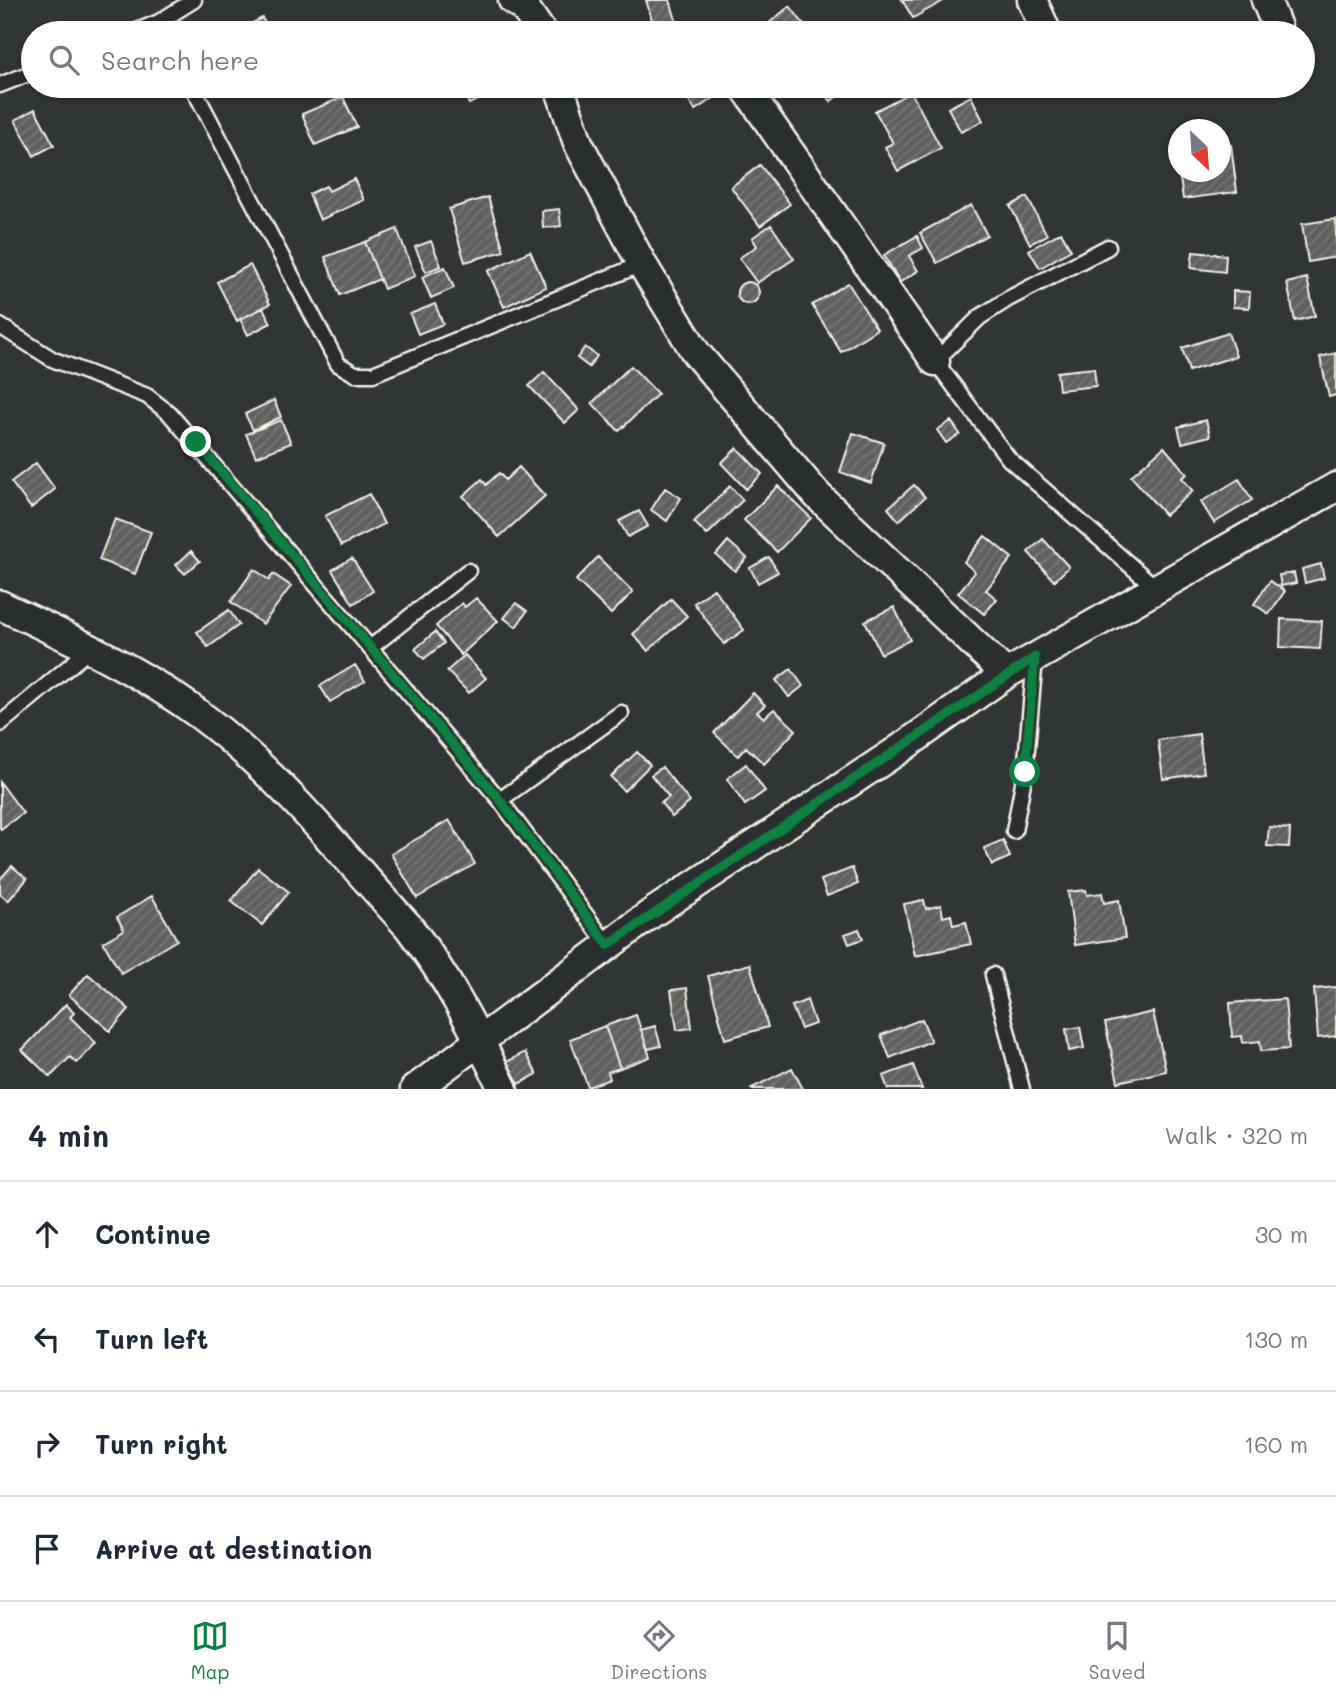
<!DOCTYPE html>
<html lang="en">
<head>
<meta charset="utf-8">
<style>
  :root { --surface:#fff; --page:#f6f6f7; --text:#1f2937; --muted:#747a83; --line:#e0e1e3; --accent:#0b8043 }
  body { margin:0; font-family:Mali,sans-serif; background:var(--page); color:var(--text) }
  .compass { position:absolute; left:1168px; top:119px; width:63px; height:63px; border-radius:50%; background:var(--surface); box-shadow:0 2px 5px #0004; rotate:155deg }
  .stop { position:absolute; width:21px; height:21px; margin:-16px; border:5px solid #0b8043; border-radius:50%; background:#fff }
  .stop.end { background:#0b8043; border-color:#fff; box-shadow:0 2px 7px #0008 }
  .list { margin:0; padding:0; list-style:none }
  h2 { display:flex; justify-content:space-between; align-items:center; height:91px; margin:0; padding:0 28px; font-size:30px }
  h2 small { font-size:23px; font-weight:400; color:var(--muted) }
  .list li { display:grid; grid-template-columns:46px 1fr auto; gap:21px; align-items:center; box-sizing:border-box; height:105px; padding:0 28px; border-top:2px solid var(--line) }
  .list b { display:block; font-size:26px; white-space:nowrap }
  .list em { font-size:23px; font-style:normal; color:var(--muted) }
  .icon { flex:none; width:38px; height:38px; fill:none; stroke:currentColor; stroke-width:2; stroke-linecap:round; stroke-linejoin:round }
  .map { position:relative; flex:none; width:1336px; height:1089px; overflow:hidden }
  .search { position:absolute; background:var(--surface); box-shadow:0 2px 5px #0004; left:21px; right:21px; top:21px; height:77px; display:flex; align-items:center; gap:18px; box-sizing:border-box; padding:0 24px; border-radius:38px; color:var(--muted); font-size:26px }
  .sheet { height:511px; background:var(--surface) }
  nav { display:flex; justify-content:space-around; align-items:center; box-sizing:border-box; height:98px; border-top:2px solid var(--line); background:var(--surface); font-size:19px; color:var(--muted) }
  nav a { display:grid; justify-items:center; gap:4px }
  nav .on { color:var(--accent) }
  .map>svg:first-child { display:block }
  .building { fill:url(#building-hatch); stroke:#f4f1e8; stroke-width:2 }
  .lines { fill:none; stroke-linecap:round; stroke-linejoin:round }
  .service-casing { stroke:#f4f1e8; stroke-width:19 }
  .minor-casing { stroke:#f4f1e8; stroke-width:33 }
  .service { stroke:#2a2d2e; stroke-width:14 }
  .minor { stroke:#2a2d2e; stroke-width:28 }
  .route { stroke:#0b8043; stroke-width:9 }
</style>
</head>
<body>
<div class="map">
<svg width="1336" height="1089" viewBox="0 0 1336 1089">
  <defs>
    <pattern id="building-hatch" width="6" height="6" patternUnits="userSpaceOnUse" patternTransform="scale(1.75)"><rect width="6" height="6" fill="#5f605f"/><path d="M-1 1l2-2M0 6l6-6M5 7l2-2" fill="none" stroke="#777776"/></pattern>
  </defs>
  <rect width="100%" height="100%" fill="#323535"/>
  <filter id="ink" filterUnits="userSpaceOnUse"><feTurbulence type="fractalNoise" baseFrequency=".0143" numOctaves="2"/><feDisplacementMap in="SourceGraphic" scale="14" xChannelSelector="R" yChannelSelector="G"/><feConvolveMatrix kernelMatrix="1 2 1 2 8 2 1 2 1" color-interpolation-filters="sRGB"/></filter>
  <g filter="url(#ink)">
    <!-- building -->
    <path class="building" d="M646 0H670L678 27 656 33Z
      M902 0H945L913 18Z
      M790 6 805 26 796 33H757Z
      M262 18 271 33H233Z
      M460 86H493L496 92 469 104Z
      M680 86H714L720 94 695 110Z
      M818 86H850L831 101Z
      M911 92 941 148 898 171 885 147 893 143 875 111Z
      M971 96 983 121 961 132 948 108Z
      M343 97 357 127 315 145 302 114Z
      M35 109 54 145 34 156 15 120Z
      M1231 145 1237 192 1183 199 1179 172H1220V146Z
      M760 165 790 204 760 226 731 187Z
      M354 179 364 200 320 220 309 194 326 186 329 191Z
      M488 197 504 251 465 262 449 209Z
      M1027 197 1047 235 1030 244 1010 206Z
      M971 205 987 235 937 263 920 233Z
      M559 209 561 226 543 228 542 211Z
      M1336 219V257L1308 262 1302 224Z
      M771 225 794 259 757 283 739 258 757 246 752 238Z
      M397 229 415 276 384 289 365 242Z
      M1061 232 1071 250 1040 268 1029 250Z
      M917 236 923 248 909 256 918 271 900 282 884 255Z
      M431 241 441 266 426 272 415 247Z
      M365 242 380 279 340 295 325 257Z
      M530 251 546 287 504 307 488 271Z
      M1193 252 1226 255 1225 272 1191 268Z
      M250 265 270 304 237 321 217 282Z
      M445 267 454 288 431 298 422 277Z
      M1307 278 1315 316 1295 321 1287 283Z
      M737 293a11 11 0 1 1 22 0a11 11 0 1 1-22 0Z
      M848 283 877 329 841 352 812 305Z
      M1233 291 1250 292 1249 308 1233 307Z
      M435 304 443 324 418 334 410 314Z
      M263 308 271 323 248 335 240 319Z
      M1228 333 1236 356 1189 371 1182 348Z
      M585 347 597 356 589 367 577 358Z
      M1336 353V395L1329 397 1320 357Z
      M631 366 658 394 619 431 592 403Z
      M1094 368 1096 386 1059 390 1057 372Z
      M544 372 579 410 565 423 529 386Z
      M274 400 281 417 253 430 245 414Z
      M281 420 291 443 256 457 246 434Z
      M1206 420 1210 436 1182 443 1178 427Z
      M951 421 960 434 946 443 937 430Z
      M853 433 884 443 871 483 840 472Z
      M1164 447 1187 474 1182 478 1193 491 1165 515 1131 476Z
      M737 448 762 474 746 489 721 463Z
      M36 463 55 489 31 508 11 482Z
      M519 467 545 496 499 537 463 496 482 479 486 485 499 473 505 480Z
      M1239 479 1252 500 1214 523 1201 502Z
      M914 485 925 497 899 521 888 508Z
      M730 486 743 500 707 535 694 522Z
      M778 486 811 518 777 552 744 520Z
      M665 488 681 498 667 521 651 510Z
      M369 494 384 524 341 546 325 516Z
      M639 511 648 526 628 537 619 521Z
      M115 519 151 532 135 574 99 560Z
      M985 536 1012 558 986 590 997 599 984 614 958 593 975 572 964 562Z
      M1043 539 1069 567 1054 581 1028 552Z
      M728 541 747 558 735 571 716 555Z
      M191 551 200 561 185 574 176 565Z
      M598 557 633 592 611 614 576 580Z
      M769 557 778 572 758 583 750 568Z
      M352 558 373 591 353 604 332 570Z
      M1321 564 1324 578 1305 583 1302 569Z
      M254 569 269 580 273 574 291 586 263 624 231 602Z
      M1294 573 1296 583 1281 586 1279 575Z
      M1270 581 1285 591 1269 614 1254 604Z
      M714 589 744 630 724 644 694 603Z
      M476 598 498 621 461 655 436 626 462 603 465 607Z
      M671 599 687 616 648 651 633 634Z
      M516 603 527 611 516 627 504 618Z
      M894 607 910 640 881 654 865 621Z
      M229 610 239 625 208 647 197 632Z
      M1281 619 1322 621 1320 649 1280 647Z
      M435 632 444 643 424 659 415 649Z
      M465 655 486 678 469 693 447 671Z
      M355 665 365 681 330 702 320 686Z
      M791 669 803 686 789 697 776 680Z
      M753 693 765 705 757 712 764 718 774 709 796 730 764 764 746 747 738 756 714 733Z
      M1199 734 1204 773 1163 779 1158 740Z
      M637 752 650 765 624 791 611 777Z
      M746 764 765 791 745 805 727 779Z
      M662 767 690 802 672 817 661 803 669 797 651 775Z
      M0 782 23 813 1 829 0 828Z
      M449 820 475 864 417 898 391 854Z
      M1269 827 1290 829 1289 847 1267 846Z
      M1003 840 1010 857 992 865 984 848Z
      M12 866 27 879 8 901 0 894V879Z
      M258 868 289 892 262 925 231 901Z
      M852 868 858 884 827 896 821 880Z
      M1086 890 1087 895 1102 893 1104 903 1119 900 1125 938 1075 945 1068 892Z
      M152 896 177 940 121 973 103 942 124 930 117 917Z
      M924 900 926 909 941 905 943 917 951 915 953 925 966 922 971 944 915 956 904 904Z
      M859 929 863 939 849 944 845 934Z
      M750 964 768 1027 725 1039 708 976Z
      M88 974 129 1009 110 1031 69 995Z
      M1336 987V1036L1318 1038 1314 989Z
      M687 988 692 1028 677 1030 671 990Z
      M1285 999 1289 1049 1261 1051 1260 1041 1243 1043 1242 1036 1232 1037 1230 1003Z
      M807 1000 815 1024 801 1029 792 1006Z
      M66 1004 74 1013 70 1017 96 1043 77 1063 70 1057 50 1077 22 1050Z
      M1153 1012 1166 1071 1118 1082 1105 1023Z
      M636 1015 650 1057 620 1068 605 1026Z
      M922 1019 931 1041 890 1058 881 1035Z
      M605 1026 620 1068 608 1072 610 1079 588 1087 570 1039Z
      M655 1026 661 1046 648 1049 641 1030Z
      M1080 1027 1084 1048 1069 1051 1066 1029Z
      M525 1052 537 1074 519 1084 507 1062Z
      M913 1065 922 1089H888L883 1076Z
      M792 1068 803 1089H750Z"/>
    <g class="lines">
      <defs>
        <path id="service" d="M132 33 159 22 194 0
          M0 85 33 72
          M192 86 338 364 355 374H373L642 264
          M1108 247 1008 299 980 317 935 361 1009 459 1156 588
          M0 326 52 359 147 396 169 413 500 800 608 945
          M370 648 468 571
          M0 724 89 650
          M500 800 621 713
          M1014 831 1025 772 1035 658
          M993 975 1022 1089"/>
        <path id="minor" d="M513 0 524 7 542 33
          M1032 0 1047 33
          M1266 0 1277 27
          M559 86 578 143 642 264 696 353 817 495 1006 674
          M744 86 935 361
          M0 605C68 637 139 670 200 715 277 772 343 855 408 926 447 976 476 1032 503 1089
          M415 1089 652 913 897 751 1006 674 1336 487"/>
      </defs>
      <!-- service casing -->
      <use href="#service" class="service-casing"/>
      <!-- minor casing -->
      <use href="#minor" class="minor-casing"/>
      <!-- service -->
      <use href="#service" class="service"/>
      <!-- minor -->
      <use href="#minor" class="minor"/>
    </g>
  </g>
  <g class="lines" filter="url(#ink)">
    <!-- route -->
    <path class="route" d="M196 442 500 800 608 945 1035 657 1025 772"/>
  </g>
</svg>
<svg class="compass" viewBox="-18 -18 36 36"><path d="M0-13l5 13h-10z" fill="#e53935"/><path d="M0 13l5-13h-10z" fill="#747a83"/></svg>
<div class="stop" style="left:1025px;top:772px"></div>
<div class="stop end" style="left:196px;top:442px"></div>
<div class="search"><svg class="icon" aria-label="search" viewBox="0 0 24 24"><circle cx="10" cy="10" r="6"/><path d="M15 15l6 6"/></svg>Search here</div>
</div>
<section class="sheet">
<h2>4 min<small>Walk · 320 m</small></h2>
<ul class="list">
<li><svg class="icon" aria-label="ahead" viewBox="0 0 24 24"><path d="M12 20V5M6 11l6-6 6 6"/></svg><div><b>Continue</b></div><em>30 m</em></li>
<li><svg class="icon" aria-label="left" viewBox="0 0 24 24"><path d="M17 20v-9H6M10 6l-5 5 5 5"/></svg><div><b>Turn left</b></div><em>130 m</em></li>
<li><svg class="icon" aria-label="right" viewBox="0 0 24 24"><path d="M7 20v-9h11M14 6l5 5-5 5"/></svg><div><b>Turn right</b></div><em>160 m</em></li>
<li><svg class="icon" aria-label="arrive" viewBox="0 0 24 24"><path d="M6 21V4h12l-3 4 3 4H6"/></svg><div><b>Arrive at destination</b></div></li>
</ul>
</section>
<nav>
<a class="on"><svg class="icon" aria-label="map" viewBox="0 0 24 24"><path d="M3 6l6-2 6 2 6-2v14l-6 2-6-2-6 2zM9 4v14M15 6v14"/></svg>Map</a>
<a><svg class="icon" aria-label="directions" viewBox="0 0 24 24"><path d="M12 3l9 9-9 9-9-9zM9 14v-3h6M13 9l2 2-2 2"/></svg>Directions</a>
<a><svg class="icon" aria-label="saved" viewBox="0 0 24 24"><path d="M7 4h10v16l-5-4-5 4z"/></svg>Saved</a>
</nav>
</body>
</html>
